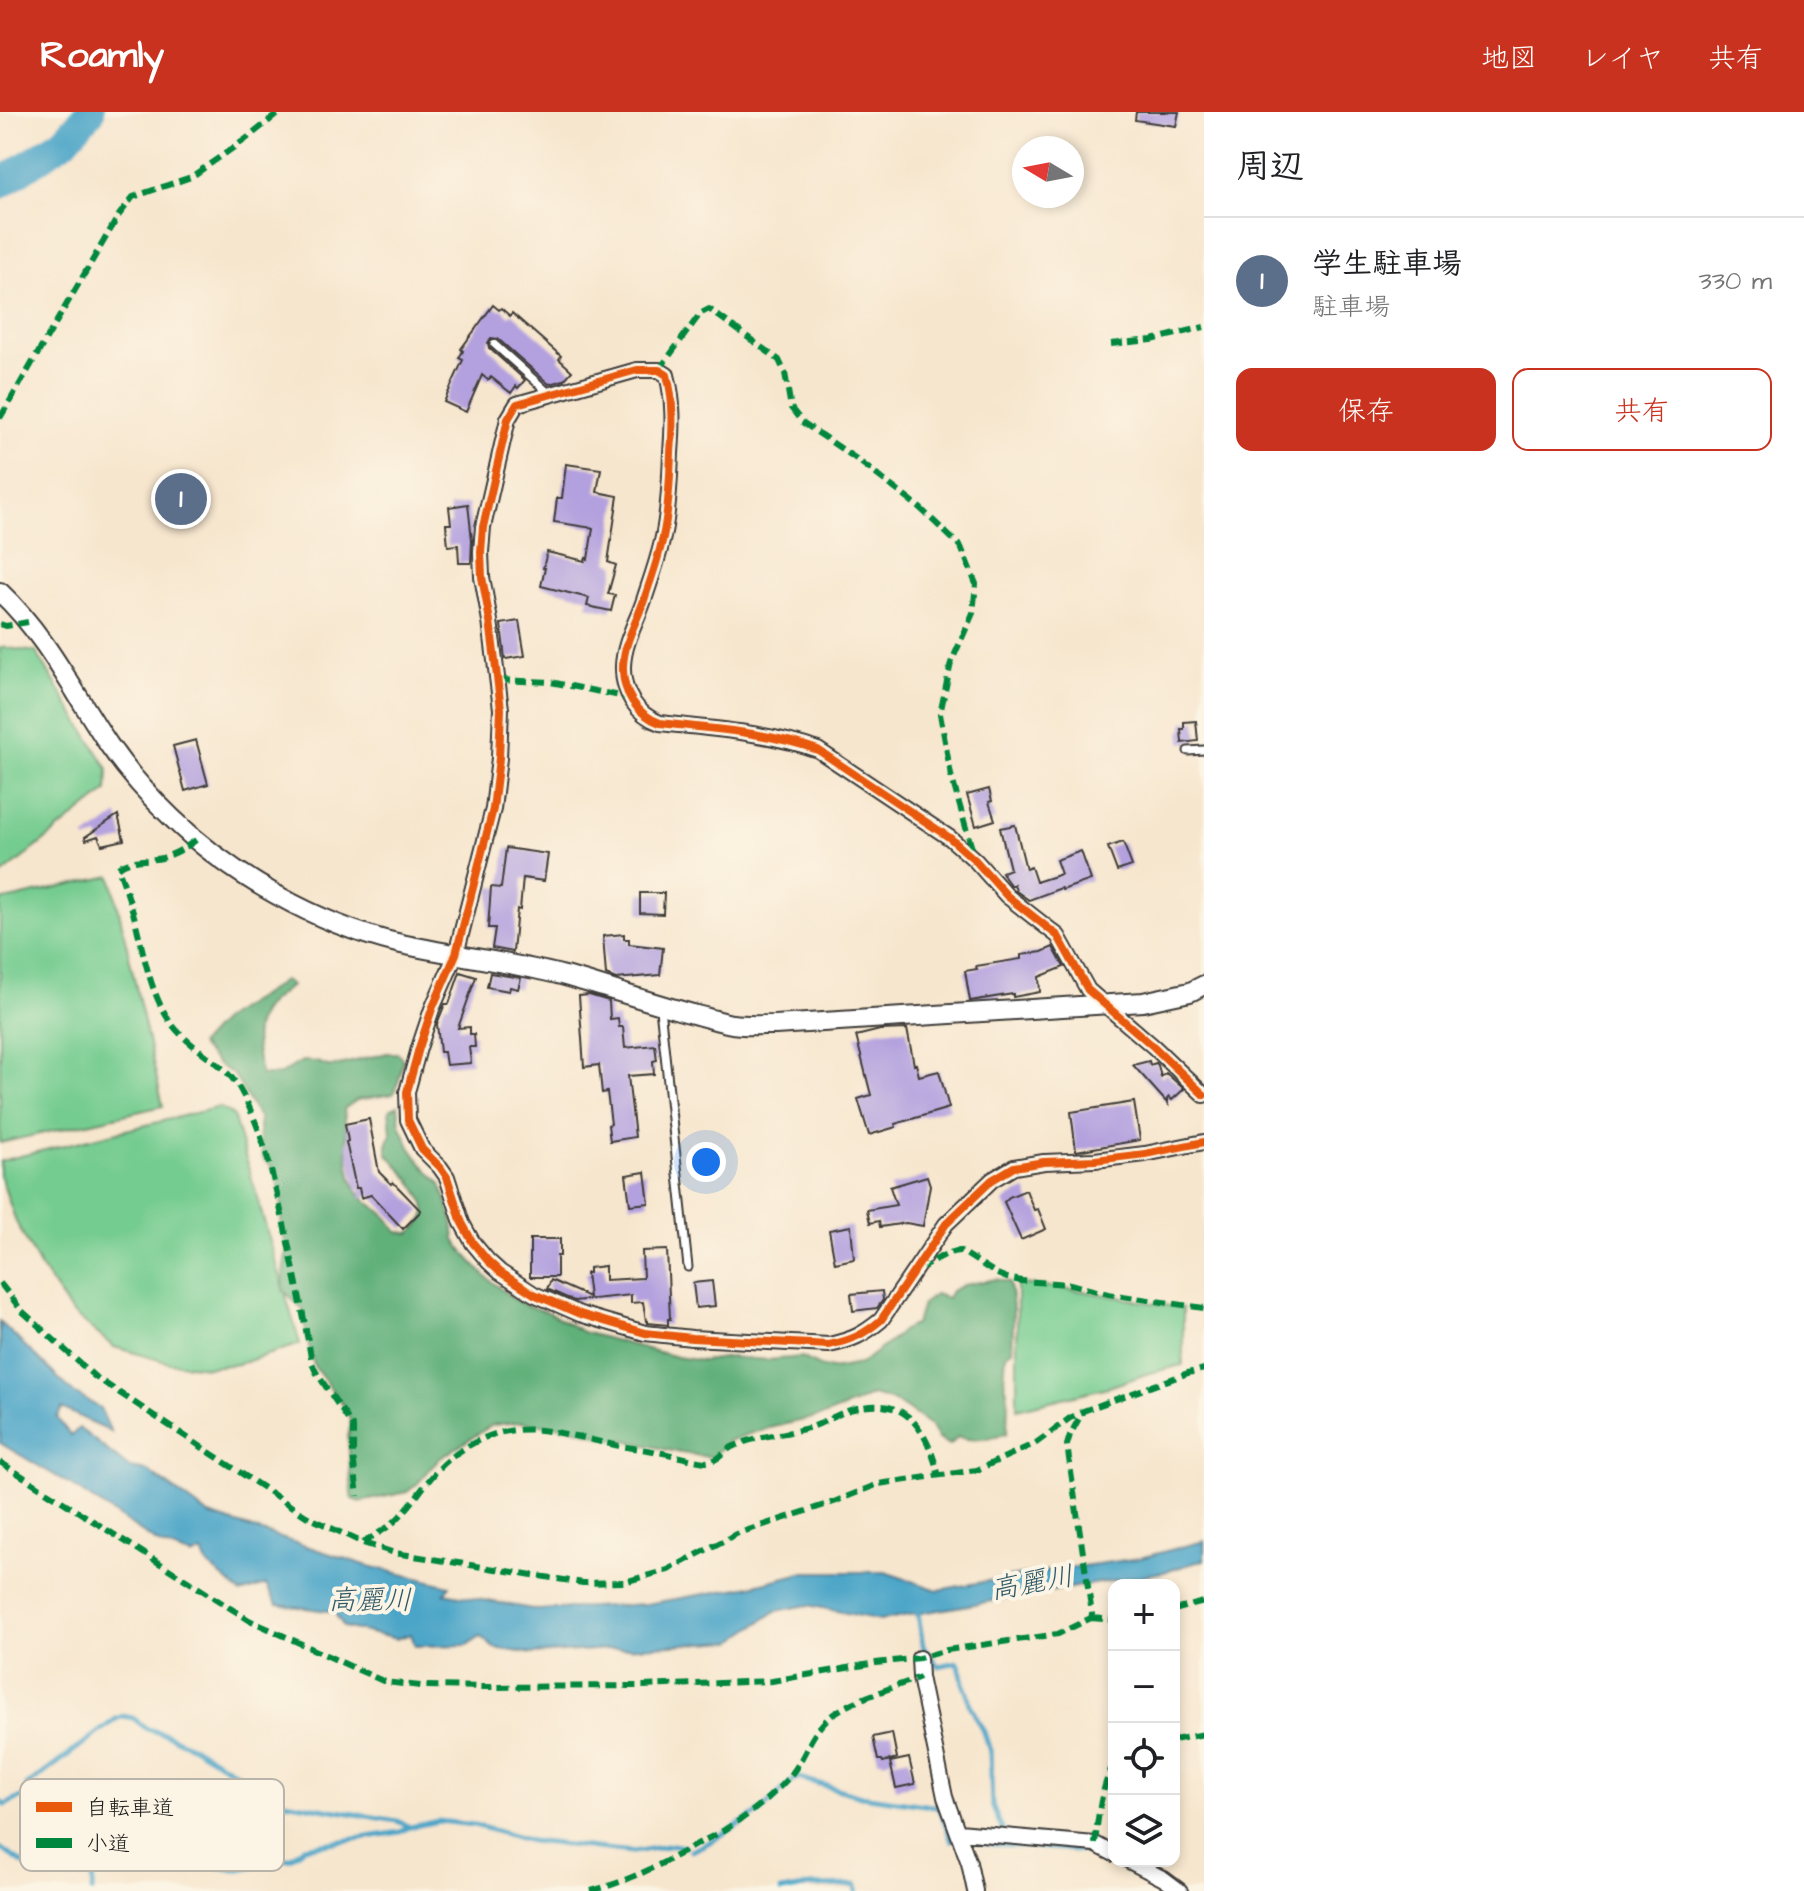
<!DOCTYPE html>
<html lang="ja">
<head>
<meta charset="utf-8">
<style>
  :root { --surface:#fff; --page:#f6f6f6; --text:#202124; --muted:#757577; --line:#e0e0e0; --accent:#c8321e }
  body { margin:0; font-family:"Architects Daughter","Klee One",sans-serif; background:var(--page); color:var(--text) }
  .controls { position:absolute; right:24px; bottom:24px; display:grid; overflow:hidden; border-radius:16px; box-shadow:0 4px 12px #0003 }
  .controls button { width:72px; height:72px; display:grid; place-items:center; padding:0; border:0; border-bottom:2px solid var(--line); background:var(--surface); color:var(--text); font:40px sans-serif }
  .compass { position:absolute; left:1012px; top:24px; width:72px; height:72px; border-radius:50%; background:var(--surface); box-shadow:0 4px 12px #0003; rotate:280deg }
  .you { position:absolute; left:706px; top:1050px; width:28px; height:28px; margin:-20px; border:6px solid #fff; border-radius:50%; background:#1a73e8; box-shadow:0 0 0 12px #1a73e833 }
  .badge { display:grid; place-items:center; width:52px; height:52px; border-radius:50%; background:var(--accent); color:#fff; font-size:26px; font-weight:700 }
  .pin { position:absolute; translate:-50% -50%; border:4px solid #fff; box-shadow:0 2px 8px #0006 }
  .list { margin:0; padding:0; list-style:none }
  h2 { display:flex; justify-content:space-between; align-items:center; height:104px; margin:0; padding:0 32px; font-size:34px }
  h2 small { font-size:26px; font-weight:400; color:var(--muted) }
  .list li { display:grid; grid-template-columns:52px 1fr auto; gap:24px; align-items:center; box-sizing:border-box; height:128px; padding:0 32px; border-top:2px solid var(--line) }
  .list b { display:block; font-size:30px; white-space:nowrap }
  .list p { margin:0; font-size:26px; white-space:nowrap; color:var(--muted) }
  .list em { font-size:26px; font-style:normal; color:var(--muted) }
  .actions { display:flex; gap:16px; padding:24px 32px }
  .actions a { flex:1; padding:18px 0; border:2px solid var(--accent); border-radius:16px; text-align:center; font-size:28px; color:var(--accent) }
  .actions .main { background:var(--accent); color:#fff }
  .icon { flex:none; width:44px; height:44px; fill:none; stroke:currentColor; stroke-width:2; stroke-linecap:round; stroke-linejoin:round }
  .map { position:relative; flex:none; width:1204px; height:1779px; overflow:hidden }
  header { display:flex; align-items:center; gap:48px; box-sizing:border-box; height:112px; padding:0 40px; background:var(--accent); color:#fff }
  header strong { font-size:38px }
  nav { display:flex; gap:44px; margin-inline-start:auto; font-size:28px }
  main { display:flex }
  aside { flex:1; background:var(--surface) }
  .map>svg:first-child { display:block }
  .green { fill:#75cc90; stroke:#487456; stroke-width:2 }
  .forest { fill:#60b07a; stroke:#3e664b; stroke-width:2 }
  .water { fill:#4ba5c8; stroke:#346072; stroke-width:2 }
  .lines { fill:none; stroke-linecap:round; stroke-linejoin:round }
  .stream { stroke:#4ba5c8; stroke-width:5 }
  .river { stroke:#4ba5c8; stroke-width:30 }
  .building { fill:#b3a0de }
  .service-casing { stroke:#3d3a37; stroke-width:11 }
  .minor-casing { stroke:#3d3a37; stroke-width:18 }
  .tertiary-casing { stroke:#3d3a37; stroke-width:22 }
  .service { stroke:#fff; stroke-width:7 }
  .minor { stroke:#fff; stroke-width:14 }
  .tertiary { stroke:#fff; stroke-width:18 }
  .quiet { stroke:#00873e; stroke-width:6; stroke-dasharray:12 6; stroke-linecap:butt }
  .cycleway-casing { stroke:#fcf5e5; stroke-width:13 }
  .cycleway { stroke:#e8590c; stroke-width:8 }
  .labels { text-anchor:middle; dominant-baseline:central; stroke-width:8; stroke-linejoin:round; paint-order:stroke }
  .water-label { font-size:28px; font-style:italic; fill:#315a69; stroke:#fcf5e5 }
  .key { fill:#fcf5e5; stroke:#b9b4a9; stroke-width:2 }
  .key-label { font-size:22px; fill:#1c1c1c }
</style>
</head>
<body>
<header>
<strong>Roamly</strong>
<nav><a>地図</a><a>レイヤ</a><a>共有</a></nav>
</header>
<main>
<div class="map">
<svg width="1204" height="1779" viewBox="0 0 1204 1779">
  <rect width="100%" height="100%" fill="#fcf5e5"/>
  <filter id="ink" filterUnits="userSpaceOnUse"><feTurbulence type="fractalNoise" baseFrequency=".0125" numOctaves="2"/><feDisplacementMap in="SourceGraphic" scale="16" xChannelSelector="R" yChannelSelector="G"/><feConvolveMatrix kernelMatrix="1 2 1 2 8 2 1 2 1" color-interpolation-filters="sRGB"/></filter>
  <filter id="wash" filterUnits="userSpaceOnUse"><feTurbulence type="fractalNoise" baseFrequency=".006" numOctaves="4" result="noise"/><feDisplacementMap in="SourceGraphic" scale="32" xChannelSelector="R" yChannelSelector="G"/><feGaussianBlur stdDeviation="1.8" result="paint"/><feColorMatrix in="noise" values="0 0 0 0 0 0 0 0 0 0 0 0 0 0 0 0 0 1.4 0 .05"/><feComposite in="paint" operator="in"/></filter>
  <g filter="url(#wash)">
    <rect width="100%" height="100%" fill="#f7e6ce"/>
    <!-- green -->
    <path class="green" d="M0 535 36 540 108 657 107 679 0 764Z
      M111 764 163 994 0 1031V789Z
      M219 995 233 1003 300 1232 239 1252 208 1255 170 1251 114 1235 71 1200 40 1154 16 1110 0 1063V1049Z
      M1017 1172C1073 1175 1128 1188 1183 1196V1253L1149 1261 1112 1274 1017 1297Z"/>
    <!-- forest -->
    <path class="forest" d="M284 868 291 873C284 880 273 887 267 894 249 914 256 939 261 963H279L302 949 317 950 331 955 387 941H398L403 948 399 968 393 982 357 988 344 997C347 1019 345 1069 361 1084 377 1099 385 1098 397 1120L410 1121C414 1117 421 1111 424 1106 432 1087 398 1054 387 1041V1033L391 1021 389 998 398 994 400 1012 410 1035 422 1052 441 1072 453 1109 455 1128 466 1143 485 1164 512 1186 525 1193 548 1200 583 1220 677 1245 703 1249 730 1245 768 1248 802 1245 819 1254 832 1257 860 1252 891 1229 903 1218 916 1212 922 1192 936 1182 947 1186 951 1179 964 1173 996 1167 1009 1170C1015 1193 1013 1215 1012 1238L1006 1242 1004 1268 1008 1284 1007 1321C990 1327 975 1330 958 1325L950 1333 938 1327 930 1313 907 1297 894 1289 872 1283 856 1291 826 1303 764 1317 728 1329 718 1340 709 1345 681 1341 625 1328 610 1327 569 1315 520 1310 492 1313 439 1347 417 1372 407 1380 360 1390 352 1387 348 1325 351 1311 346 1297 314 1254 306 1222 303 1198 283 1178 284 1154 287 1137 281 1114V1088L278 1068 271 1054 263 1047 259 1027V1006L234 963 217 952 199 933C208 924 216 913 226 906 244 892 266 883 284 868Z"/>
    <!-- water -->
    <path class="water" d="M0 1210 74 1281 100 1296 111 1320 62 1296 57 1306 71 1324 79 1316 130 1356 148 1359 209 1403 365 1453 450 1474 444 1481 538 1498 646 1492 751 1474 805 1460H885L938 1478 1033 1461 1140 1446 1204 1429V1448L1164 1460 880 1508 808 1493 776 1499 733 1529 533 1542 494 1536 480 1524 468 1533 415 1534 411 1522 396 1527 344 1515 334 1500 277 1492 266 1473 241 1481 207 1452 202 1440 192 1444 161 1433 71 1373 0 1331Z"/>
    <g class="lines">
      <!-- stream -->
      <path class="stream" d="M917 1495 923 1534 938 1554 958 1550 959 1552 963 1571 968 1583 970 1593 984 1620 990 1638 992 1693 1009 1734
        M0 1690 5 1693 26 1683 27 1674 116 1607 123 1604 133 1606 147 1617 165 1622 193 1635 285 1690 397 1709 410 1715 438 1709 474 1713 531 1729 633 1740 673 1733 684 1735
        M979 1731 1089 1739 1146 1767 1164 1779
        M0 1736 34 1759 62 1765 93 1764 92 1779
        M691 1739 706 1732 760 1700 794 1667 799 1666 861 1684 939 1695 952 1729
        M62 1765 80 1717 88 1715 134 1738 235 1758 291 1746 304 1735 400 1720 409 1715
        M781 1779 811 1774 856 1773 857 1779"/>
      <!-- river -->
      <path class="river" d="M0 72 64 29 90 0"/>
    </g>
    <g id="blocks">
      <!-- building -->
      <path class="building" d="M1136 0H1179L1176 14 1135 8Z
        M493 193 499 198 501 196 510 204 512 201 561 244 559 247 572 259 564 268 549 272 498 227 491 226 488 231 489 236 525 268 518 276 516 274 511 281 491 265 488 268 482 263 466 300 444 290 463 248 459 246 463 239 461 237Z
        M566 352 601 357 597 380 618 384 608 450 616 453 608 482 615 483 611 499 587 494 589 486 541 474 545 456H543L547 440 585 449 586 446 588 447 593 416 554 410 557 386H562Z
        M468 392 472 428 471 451H459L458 433 448 434 446 412H451L449 395Z
        M519 509 525 544 505 547 501 512Z
        M1196 609 1198 629 1182 631 1181 617H1184V610Z
        M196 628 208 672 185 679 173 634Z
        M989 677 992 689 989 690 995 708 976 714 967 683Z
        M118 703 124 728 102 733 98 724 86 728 85 725Z
        M1015 713 1026 757 1031 755 1036 770 1061 762 1056 748 1081 739 1091 768 1062 778 1061 776 1029 788 1016 779 1014 772 1011 774 1005 766 1002 760 1010 757 1000 716Z
        M1123 730 1132 754 1117 759 1108 735Z
        M506 736 548 742 544 769 523 766 520 798 517 797 513 840 492 836 495 816H488L491 775 501 776Z
        M640 781H664L663 802 640 801Z
        M624 822V827H629V832L663 836 660 863 616 867 606 863 603 824Z
        M1053 835 1064 855 1039 865 1040 880 1013 885V882L970 889 965 859 977 857 976 854 1021 847V843L1042 840Z
        M460 860 476 865 458 916 470 915V922H474L475 935H469L471 951 446 953 444 940H440L437 912 445 892H449Z
        M490 861 521 866 518 877 510 875 509 879 487 875Z
        M589 883 609 889 610 907 618 906 619 915H623L625 936 655 933 657 948 653 949 654 962 628 964 635 1025 610 1029 608 1013 611 1012 607 980 602 981 599 953 584 955 579 884Z
        M907 917 914 953 916 952 919 964 939 959 949 996 895 1012 896 1015 869 1023 858 987 871 983 856 924 880 918Z
        M1149 949 1150 953 1156 951 1158 953 1161 965 1166 961 1184 977 1172 988 1169 985 1167 987 1168 992 1133 953Z
        M1134 990 1140 1028 1076 1039 1071 1000Z
        M369 1007 379 1060 391 1072 393 1070 421 1099 403 1117 371 1083 361 1086 359 1076H356L346 1030 348 1029 345 1012Z
        M645 1060 649 1091 630 1093 626 1063Z
        M927 1064 930 1073 923 1114 906 1111 880 1115 879 1109 870 1111 867 1098 896 1093 890 1075Z
        M1026 1078 1034 1098 1038 1097 1046 1117 1021 1128 1004 1090 1009 1085Z
        M851 1114 854 1147 835 1151 829 1118Z
        M530 1127H560V1144H557V1165H530Z
        M667 1138 670 1207H668V1213L648 1211V1209H646L643 1190 631 1191V1183L574 1189 547 1177 551 1168 589 1185 586 1161H589V1156L605 1154V1168L643 1166 642 1139Z
        M712 1169 715 1194 696 1196 693 1171Z
        M882 1179 883 1188 877 1196 853 1199 851 1182Z
        M892 1621 897 1646 883 1650 882 1648H878L873 1625Z
        M909 1646 915 1672 896 1676 890 1650Z"/>
    </g>
  </g>
  <g filter="url(#ink)">
    <use href="#blocks" fill-opacity="0" stroke="#3d3a37" stroke-width="2"/>
    <g class="lines">
      <defs>
        <path id="service" d="M494 232 550 282
          M1188 639 1204 638
          M660 896 688 1155"/>
        <path id="minor" d="M1204 983 1154 935 1088 878 1058 824 1007 784 975 748 950 726 818 638C767 620 713 617 660 611 636 602 622 580 623 554 624 529 638 508 645 485 652 464 660 442 664 420 669 394 670 368 671 341 673 314 674 289 667 263L659 258H637L517 292 508 307 483 415 481 440 482 465 490 509 501 597 499 646 493 697 456 842 432 897 419 936 407 980 408 1008 422 1037 440 1055 447 1065 462 1111 473 1131 488 1149 500 1160 534 1182 580 1202 645 1221 692 1226 829 1233C852 1228 863 1223 881 1208L946 1112 992 1068 1014 1055 1044 1050 1095 1048 1145 1042 1204 1030
          M919 1546 920 1565 945 1685 969 1751 975 1779
          M959 1720 1095 1732 1114 1742
          M1129 1749 1164 1767 1180 1779"/>
        <path id="tertiary" d="M0 480C46 523 74 581 109 633 127 659 149 684 172 706 230 763 317 812 397 831 454 844 513 850 569 865 612 877 654 892 697 903 709 906 721 910 732 912 746 914 761 913 775 913L1143 890 1190 880 1204 873"/>
      </defs>
      <!-- service casing -->
      <use href="#service" class="service-casing"/>
      <!-- minor casing -->
      <use href="#minor" class="minor-casing"/>
      <!-- tertiary casing -->
      <use href="#tertiary" class="tertiary-casing"/>
      <!-- service -->
      <use href="#service" class="service"/>
      <!-- minor -->
      <use href="#minor" class="minor"/>
      <!-- tertiary -->
      <use href="#tertiary" class="tertiary"/>
      <!-- quiet -->
      <path class="quiet" d="M1111 232 1152 228 1204 215
        M659 258 700 202 709 197 779 248 785 261 791 296 802 310 855 346 920 396 961 435 976 472 973 501 951 551 940 602 951 663 974 744
        M0 306 119 103 133 85 191 65 246 27 280 0
        M0 512 6 514 28 510
        M498 568 551 570 630 586
        M196 728C185 736 175 742 162 746 148 749 129 746 118 756 126 777 133 798 138 820 146 852 152 884 171 911 191 939 224 948 241 979 264 1021 273 1066 284 1112 294 1158 304 1204 312 1251L316 1260 353 1315V1343L358 1384
        M918 1157C932 1152 947 1138 961 1139L997 1162 1007 1166 1021 1169 1070 1172 1108 1182 1204 1196
        M0 1171 22 1199 94 1264 306 1404 363 1431 395 1441 583 1471 624 1470 668 1458 736 1422 834 1390 878 1372 977 1358 1036 1331 1070 1306 1083 1299
        M0 1350 249 1508 385 1570 421 1574 488 1575 643 1574 772 1569 876 1551 919 1546 947 1538 1058 1522 1091 1506 1092 1502 1067 1333 1070 1323 1083 1299 1188 1261 1204 1257
        M363 1431C373 1424 385 1418 394 1410 417 1389 428 1362 456 1342 513 1301 555 1321 615 1333 630 1336 644 1337 658 1340 674 1343 690 1348 706 1350 719 1349 722 1341 732 1335 755 1324 780 1323 804 1317 820 1314 834 1303 850 1298 906 1281 926 1316 939 1364
        M1174 1498 1204 1490
        M1091 1506 1114 1508
        M1174 1628 1204 1622
        M1095 1732C1098 1704 1101 1676 1114 1651
        M591 1779C629 1769 663 1752 697 1732 708 1726 719 1722 729 1715 751 1702 773 1683 790 1664 806 1645 810 1620 831 1604 852 1587 894 1576 920 1565"/>
      <defs>
        <path id="cycleway" d="M1204 983 1154 935 1088 878 1058 824 1007 784 975 748 950 726 818 638C767 620 713 617 660 611 636 602 622 580 623 554 624 529 638 508 645 485 652 464 660 442 664 420 669 394 670 368 671 341 673 314 674 289 667 263L659 258H637L517 292 508 307 483 415 481 440 482 465 490 509 501 597 499 646 493 697 456 842 432 897 419 936 407 980 408 1008 422 1037 440 1055 447 1065 462 1111 473 1131 488 1149 500 1160 534 1182 580 1202 645 1221 692 1226 829 1233C852 1228 863 1223 881 1208L946 1112 992 1068 1014 1055 1044 1050 1095 1048 1145 1042 1204 1030"/>
      </defs>
      <!-- cycleway casing -->
      <use href="#cycleway" class="cycleway-casing"/>
      <!-- cycleway -->
      <use href="#cycleway" class="cycleway"/>
    </g>
  </g>
  <g class="labels">
    <!-- water labels -->
    <g class="water-label">
      <text transform="translate(1032 1471) rotate(-10)">高麗川</text>
      <text x="370" y="1488">高麗川</text>
    </g>
  </g>
  <!-- legend -->
  <rect x="20" y="1667" width="264" height="92" rx="12" class="key"/>
  <rect x="36" y="1690" width="36" height="10" fill="#e8590c"/>
  <rect x="36" y="1726" width="36" height="10" fill="#00873e"/>
  <g class="key-label">
    <text x="86" y="1703">自転車道</text>
    <text x="86" y="1739">小道</text>
  </g>
</svg>
<div class="controls">
<button>+</button>
<button>−</button>
<button><svg class="icon" aria-label="locate" viewBox="0 0 24 24"><circle cx="12" cy="12" r="6"/><path d="M12 2v4M12 18v4M2 12h4M18 12h4"/></svg></button>
<button><svg class="icon" aria-label="layers" viewBox="0 0 24 24"><path d="M12 4l9 5-9 5-9-5zM3 14l9 5 9-5"/></svg></button>
</div>
<svg class="compass" viewBox="-18 -18 36 36"><path d="M0-13l5 13h-10z" fill="#e53935"/><path d="M0 13l5-13h-10z" fill="#757577"/></svg>
<div class="you"></div>
<div class="pin badge" style="left:181px;top:387px;background:#5c6f8a">1</div>
</div>
<aside>
<h2>周辺<small></small></h2>
<ul class="list">
<li><span class="badge" style="background:#5c6f8a">1</span><div><b>学生駐車場</b><p>駐車場</p></div><em>330 m</em></li>
</ul>
<div class="actions"><a class="main">保存</a><a>共有</a></div>
</aside>
</main>
</body>
</html>
